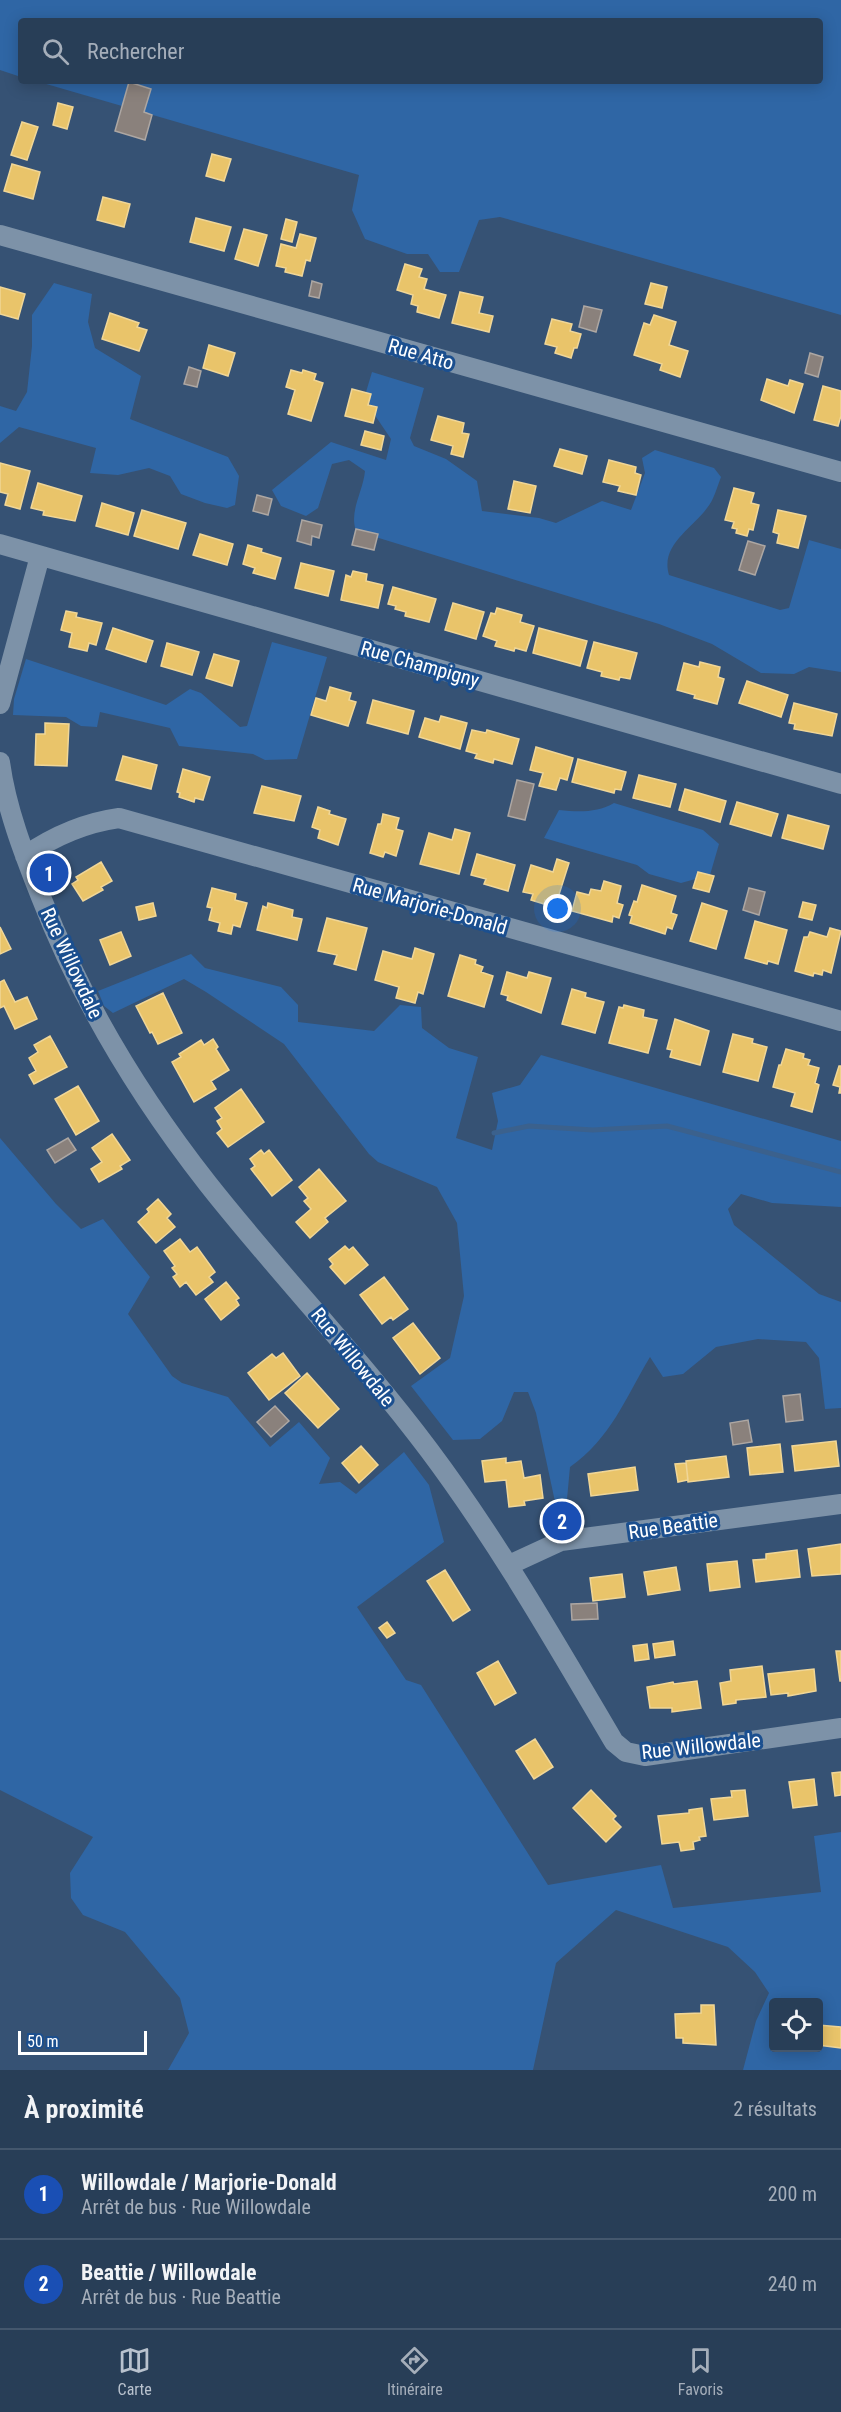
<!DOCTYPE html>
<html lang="fr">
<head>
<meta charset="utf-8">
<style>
  :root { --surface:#283e57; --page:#30455d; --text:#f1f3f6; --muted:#a5aeba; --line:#44576d; --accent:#b9c2ce }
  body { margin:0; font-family:"Roboto Condensed",sans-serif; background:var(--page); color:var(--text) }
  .controls { position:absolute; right:18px; bottom:18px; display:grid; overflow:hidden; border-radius:6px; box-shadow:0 3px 15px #0003 }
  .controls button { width:54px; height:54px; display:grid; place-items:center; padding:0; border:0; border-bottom:2px solid var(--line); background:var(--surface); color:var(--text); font:30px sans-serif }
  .scale { position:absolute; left:18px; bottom:15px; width:129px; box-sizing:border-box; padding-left:6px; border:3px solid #fff; border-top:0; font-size:16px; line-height:21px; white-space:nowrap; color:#fff; -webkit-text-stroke:4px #1b4f8f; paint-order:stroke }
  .you { position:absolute; left:558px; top:909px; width:21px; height:21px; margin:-15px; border:4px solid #fff; border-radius:50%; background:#1a73e8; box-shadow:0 0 0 9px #1a73e833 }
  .badge { display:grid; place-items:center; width:39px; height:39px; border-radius:50%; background:var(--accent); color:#fff; font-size:20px; font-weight:700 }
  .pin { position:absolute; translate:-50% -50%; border:3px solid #fff; box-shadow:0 2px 6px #0006 }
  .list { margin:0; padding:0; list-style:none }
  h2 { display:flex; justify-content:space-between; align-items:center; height:78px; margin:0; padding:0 24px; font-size:26px }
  h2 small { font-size:20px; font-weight:400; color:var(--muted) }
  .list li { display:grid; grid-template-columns:39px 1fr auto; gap:18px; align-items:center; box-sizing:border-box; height:90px; padding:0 24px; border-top:2px solid var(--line) }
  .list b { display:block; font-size:22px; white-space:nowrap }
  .list p { margin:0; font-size:20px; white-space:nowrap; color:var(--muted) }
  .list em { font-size:20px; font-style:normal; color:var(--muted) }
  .icon { flex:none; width:33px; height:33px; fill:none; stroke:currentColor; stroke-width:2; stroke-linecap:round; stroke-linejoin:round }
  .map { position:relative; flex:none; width:841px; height:2070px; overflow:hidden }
  .search { position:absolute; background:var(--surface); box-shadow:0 3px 15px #0003; left:18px; right:18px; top:18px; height:66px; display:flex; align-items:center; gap:15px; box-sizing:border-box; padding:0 21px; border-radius:6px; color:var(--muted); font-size:22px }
  .sheet { height:258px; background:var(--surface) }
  nav { display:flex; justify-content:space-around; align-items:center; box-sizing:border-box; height:84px; border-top:2px solid var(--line); background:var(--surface); font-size:16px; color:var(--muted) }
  nav a { display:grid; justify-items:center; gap:3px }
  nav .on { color:var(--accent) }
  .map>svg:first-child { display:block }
  .green { fill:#2f66a5; fill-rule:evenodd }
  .homes { fill:#e9c46a; stroke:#f0d697; stroke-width:1.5 }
  .industry { fill:#8a817c; stroke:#ada7a3; stroke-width:1.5 }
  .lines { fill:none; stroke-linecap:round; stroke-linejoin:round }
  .stream { stroke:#3b618d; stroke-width:5 }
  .minor { stroke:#7d92a8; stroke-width:20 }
  .labels { text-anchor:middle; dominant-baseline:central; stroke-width:6; stroke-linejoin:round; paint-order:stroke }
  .street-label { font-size:20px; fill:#fff; stroke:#1b4f8f }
</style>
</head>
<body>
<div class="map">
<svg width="841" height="2070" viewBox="0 0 841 2070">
  <rect width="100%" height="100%" fill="#365274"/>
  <!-- green -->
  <path class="green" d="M0 0H841V315L500 217 479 220 459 272H440L428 254H407L365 239 352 210 359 175 36 81H820V21H21V77L0 70Z
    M54 283 92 294 88 322 95 348 141 376 130 419 228 457 239 476 235 505 227 508 205 503 181 494 170 476 149 468 118 475 90 473 96 448 19 427 0 443V406L16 411 27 392 32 346V315Z
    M372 372 424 388 410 438 414 446 446 459 477 481 482 511 539 518 556 523 602 501 631 510 645 473 642 458 655 450 714 468 721 477C717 487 714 500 707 508 692 529 660 545 669 575L780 610 789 608 809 540 841 549V672L809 667 794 674 761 673 712 644 659 624 356 531C349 511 363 492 365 471L349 460 332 464 318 508 306 516 281 506 272 490 331 442 386 460 391 439 372 411 366 392Z
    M272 642 327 657 297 759 265 760 253 754 179 746 170 728 100 712 97 727 81 726 66 717 13 715 14 699 26 659 166 705 190 689 201 693 240 727 247 726Z
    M614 803 703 830 719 844 710 875 681 883 649 874 637 865 544 838 559 810C578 812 597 813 614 803Z
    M191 954 205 968 281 987 298 1005V1022L374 1031 400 1005 421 1007 422 1028 449 1048 478 1057 456 1138 492 1150 498 1121 492 1093 520 1085 541 1055 841 1141V1207L772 1203 741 1194 728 1209 734 1225 819 1294 841 1302V1408L825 1409 819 1358 806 1342 758 1339 716 1347 683 1374 663 1377 650 1357C625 1399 611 1438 570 1467L567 1499 573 1521 560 1525 536 1413 528 1392H514L502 1421 480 1439 453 1440 411 1386 450 1358 464 1296 457 1223 437 1187 378 1162 369 1154 284 1044 206 992 184 979 113 1013 104 1006 98 991Z
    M0 1138 56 1204 81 1229 103 1219 150 1277 128 1314 172 1376 182 1383 228 1397 270 1447 299 1422 330 1458 319 1484 340 1482 356 1494 404 1452 429 1485 444 1542 357 1607 406 1680 421 1685 548 1885 661 1865 673 1908 821 1892 814 1836 841 1832V2070H743L756 2021 769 1993 755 1972 728 1947 616 1910 556 1963 533 2070H168L189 2033 180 1998 125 1932 83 1915 71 1898 70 1873 93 1837 0 1790ZM774 2002H818V2048H774Z"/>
  <!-- homes -->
  <path class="homes" d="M58 103 73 107 67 129 53 125Z
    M22 122 38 127 27 160 11 155Z
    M212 154 231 159 224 181 206 176Z
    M12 164 40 172 33 199 4 191Z
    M103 197 130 204 124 227 97 220Z
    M196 218 231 227 224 251 190 242Z
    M286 219 297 222 292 242 281 239Z
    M244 229 267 235 258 266 235 259Z
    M300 234 316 238 310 261 306 260 302 276 285 272 286 268 276 266 281 244 296 248Z
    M405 264 422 269 419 277 427 279 424 289 446 295 439 318 417 312 418 306 411 304 413 295 397 290Z
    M651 283 667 287 662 308 645 304Z
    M0 287 25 294 18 319 0 314Z
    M460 292 483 297 479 313 493 316 489 332 452 323Z
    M110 313 139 323 137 327 147 330 139 351 102 339Z
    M654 315 676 322 669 345 688 351 680 377 660 370 662 364 634 355 644 323 650 325Z
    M552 319 572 324 570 331 581 334 577 348H574L571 358 555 353 557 347 545 344Z
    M209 345 235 353 228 376 203 368Z
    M291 370 302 373 303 370 316 374 314 380 323 383 311 421 288 414 295 390 286 387Z
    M767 379 788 386 790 380 803 384 794 413 761 400Z
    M823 386 841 391V416L838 426 814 420Z
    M352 389 371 394 368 405 377 407 373 423 345 416Z
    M438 416 464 423 462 433 469 434 463 457 451 454 453 446 431 440Z
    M365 431 384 436 381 450 361 445Z
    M560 449 587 456 582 474 554 466Z
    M609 460 636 467 635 473 641 475 636 495 618 491 620 486 603 482Z
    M0 463 30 471 20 509 5 505 8 494 0 492Z
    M514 481 536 486 530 513 508 509Z
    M38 483 82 496 75 521 43 515 44 511 31 508Z
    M734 488 754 493 751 503 759 505 753 530 749 529 747 536 736 533 737 529 732 528 734 522 725 520Z
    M102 503 134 513 128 535 96 526Z
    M142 510 186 523 178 549 134 536Z
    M778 510 806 516 798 548 777 543 779 534 773 532Z
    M200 534 233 544 227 565 193 555Z
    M248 545 262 549 261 552 281 558 275 579 253 573 255 568 243 564Z
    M301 563 334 571 328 596 295 588Z
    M353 571 367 574 366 581 383 585 378 608 341 600 346 575 351 577Z
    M393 587 436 599 429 622 405 616 406 612 395 609 396 606 388 604Z
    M453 603 484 612 476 639 445 630Z
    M497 608 522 615 520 622 534 626 526 651 515 648 514 651 495 646 497 641 483 636 491 613 495 614Z
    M66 611 77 613 76 617 102 623 96 645 89 643 87 651 69 647 72 633 61 630Z
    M113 628 153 641 146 662 106 649Z
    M539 628 587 641 580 666 533 653Z
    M594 642 637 653 630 679 620 677 619 680 601 676 602 672 587 668Z
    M167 643 199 652 192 675 161 666Z
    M214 654 239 661 232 686 206 678Z
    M700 662 720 667 718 677 724 679 717 704 694 698 695 695 677 690 684 663 699 667Z
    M747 681 788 695 781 717 739 703Z
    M330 687 351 693 349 700 356 702 348 726 311 715 316 698 326 701Z
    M373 700 414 711 408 734 367 723Z
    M794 703 837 714 832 736 794 729 795 724 789 723Z
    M441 716 467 723 460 749 419 737 425 718 439 722Z
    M45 723 69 724 67 766 35 765 36 734H45Z
    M472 730 486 733 487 730 519 739 512 764 494 759 493 763 475 758 477 754 466 751Z
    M536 747 573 758 567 780 560 778 556 790 539 786 543 773 530 770Z
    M123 756 157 765 151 789 116 780Z
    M578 759 626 772 621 790 615 789 614 793 572 782Z
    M183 769 210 777 203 800 195 798 194 802 179 797 180 793 177 792Z
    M639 775 676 784 670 807 633 798Z
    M262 786 301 796 294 821 254 813Z
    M685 789 726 801 720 822 679 810Z
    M737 802 778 814 771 836 730 824Z
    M318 807 330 811 329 814 346 819 338 845 318 838 320 830 312 827Z
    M383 814 399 818 396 829 403 831 396 856 385 852 383 857 370 853 378 824H381Z
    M788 815 829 826 823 849 782 838Z
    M455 829 470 833 459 874 420 864 429 833 452 840Z
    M477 854 515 865 508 891 484 884 486 879 471 875Z
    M557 859 569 863 556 904 545 900 544 904 531 900 533 894 523 892 531 865 553 872Z
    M101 862 112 881 101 887 103 890 83 901 72 884 78 880 76 877Z
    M698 872 714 876 709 892 693 888Z
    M604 881 621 886 617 903 623 905 619 918 613 916 612 922 572 911 577 892 589 895 591 889 601 891Z
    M642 885 676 896 671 913 677 915 672 929 667 927 665 934 630 923 632 916 629 915 634 901 637 902Z
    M212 888 236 894 235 900 247 903 240 927 233 925 231 934 218 931 220 923 209 920 212 908 207 907Z
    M803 902 816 905 812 920 799 917Z
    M153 903 156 916 139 920 136 907Z
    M268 903 293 910 292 917 302 919 297 940 257 930 263 906 267 908Z
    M702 903 727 911 716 949 690 941Z
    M327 918 367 928 356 970 334 964 337 955 318 951Z
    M755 921 787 930 778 964 768 961 767 964 745 958Z
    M0 927 11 949 0 954Z
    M830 928 841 931 831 973 823 970 822 975 814 973 813 976 795 971 804 937H808L810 932 827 937Z
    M121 932 131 956 110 965 100 940Z
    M415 948 434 954 423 994 418 992 415 1003 396 998 399 987 375 980 383 951 412 959Z
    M460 955 476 960 475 964 483 967 481 972 493 976 484 1007 448 996Z
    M507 972 527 978 529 972 551 978 541 1013 507 1000 508 996 501 994Z
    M4 980 15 1002 27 997 37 1019 15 1029 4 1006 0 1008V982Z
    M572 989 586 993 585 997 604 1002 595 1033 562 1024Z
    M163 993 182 1033 158 1044 152 1032 150 1033 136 1006Z
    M624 1005 644 1010 643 1017 657 1020 648 1053 609 1043 619 1007 623 1008Z
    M675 1019 709 1031 700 1065 670 1057 672 1050 667 1049Z
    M733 1034 753 1039 752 1043 767 1047 758 1081 723 1072Z
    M50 1036 67 1067 34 1084 29 1075 36 1071 29 1058 38 1052 34 1045Z
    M213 1039 218 1047 216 1049 229 1070 211 1081 216 1089 194 1102 172 1062 181 1057 179 1054 201 1040 204 1045Z
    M786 1049 804 1054 803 1058 810 1060 808 1065 819 1068 815 1083 819 1085 812 1112 791 1106 795 1093 773 1087 779 1065H781Z
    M839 1066H841V1093H839L840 1087 833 1085Z
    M78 1086 99 1121 76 1135 55 1099Z
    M241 1089 264 1122 228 1147 217 1133 222 1129 217 1121 222 1118 215 1108Z
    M112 1134 130 1160 120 1166 122 1169 99 1182 91 1169 102 1162 92 1148Z
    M261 1150 264 1154 269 1150 292 1180 272 1196 251 1169 255 1166 250 1159Z
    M319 1169 346 1201 325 1218 328 1222 310 1238 296 1222 311 1209 304 1201 308 1198 299 1187Z
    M158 1199 171 1214 167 1218 175 1227 156 1243 138 1222 149 1212 147 1209Z
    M180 1239 190 1252 197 1247 215 1272 209 1277 213 1282 196 1295 186 1282 180 1287 173 1277 177 1274 172 1268 175 1266 164 1251Z
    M345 1246 349 1250 353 1247 368 1265 345 1284 330 1267 333 1264 329 1259Z
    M384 1277 408 1309 393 1320 391 1317 382 1324 360 1295Z
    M226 1282 239 1298 236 1300 239 1305 221 1320 205 1299Z
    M413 1323 440 1358 420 1374 393 1338Z
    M283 1353 300 1376 269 1400 248 1373 272 1354 276 1358Z
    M307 1373 339 1409 318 1428 285 1393Z
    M836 1441 839 1466 795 1471 792 1446Z
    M780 1444 783 1472 750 1475 747 1448Z
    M361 1446 378 1465 359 1483 342 1463Z
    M726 1456 729 1477 688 1482 686 1461Z
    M506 1458V1463L521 1461 524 1478 540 1475 543 1498 524 1501 525 1505 509 1507 506 1480 485 1482 482 1461Z
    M686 1463 688 1480 678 1482 675 1464Z
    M635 1467 638 1490 591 1496 588 1474Z
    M841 1544V1574L812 1576 808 1549Z
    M797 1550 800 1577 756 1582 753 1560 766 1559V1554Z
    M737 1561 740 1587 710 1591 707 1564Z
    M676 1567 680 1590 648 1595 644 1572Z
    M445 1570 470 1610 453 1621 427 1581Z
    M622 1574 625 1597 593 1601 590 1578Z
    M387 1622 395 1633 387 1638 379 1628Z
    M673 1641 675 1655 655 1658 653 1644Z
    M647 1644 649 1659 635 1661 633 1646Z
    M836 1651H841V1681H840Z
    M498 1661 516 1693 495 1705 477 1673Z
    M762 1666 766 1697 736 1700V1703L723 1705 720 1683 731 1681 730 1670Z
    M814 1669 816 1691 788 1696V1693L771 1695 768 1674Z
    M697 1681 701 1708 672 1712V1708H650L647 1687 673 1682 674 1684Z
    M535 1739 553 1767 534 1779 516 1751Z
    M841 1772V1795L835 1796 832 1773Z
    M814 1779 817 1805 793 1808 789 1782Z
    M591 1790 616 1816 613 1819 621 1827 606 1842 573 1808Z
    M745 1790 748 1816 714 1820 711 1799 732 1797 731 1791Z
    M702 1808 706 1836 699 1837 700 1840 693 1842 694 1849 681 1851 679 1842 662 1844 658 1816 689 1813V1810Z
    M701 2005H714L716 2045 683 2043V2038H676L675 2014 701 2013Z
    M818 2025 841 2027V2048L818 2045Z"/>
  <!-- industry -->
  <path class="industry" d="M129 82 151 89 144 112 152 115 145 140 115 131Z
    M312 281 322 284 319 298 309 296Z
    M584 306 602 310 596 332 579 327Z
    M810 353 823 357 818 377 805 373Z
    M189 367 201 371 197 387 184 384Z
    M257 495 272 499 268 515 253 511Z
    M302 520 322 525 319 538 312 536 311 545 297 541Z
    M356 529 378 534 374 550 352 545Z
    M748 541 765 546 755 575 739 570Z
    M517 780 534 784 525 820 508 816Z
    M749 888 765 892 759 915 743 910Z
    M68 1138 76 1150 55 1163 47 1150Z
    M800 1394 803 1420 786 1422 783 1396Z
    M275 1406 289 1421 271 1437 257 1422Z
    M748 1420 752 1442 733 1445 730 1423Z
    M597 1603 598 1619 572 1620 571 1604Z"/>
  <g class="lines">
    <!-- stream -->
    <path class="stream" d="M494 1133 529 1126 593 1130 667 1126 841 1172"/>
    <!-- minor -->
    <path class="minor" d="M0 235 841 472
      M0 544 841 784
      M0 704 40 556
      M0 762C6 808 24 854 41 897 81 1000 139 1096 208 1184 279 1274 360 1358 429 1450 498 1542 555 1642 614 1742L626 1752 645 1756 841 1728
      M25 856C54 836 83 823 119 818L841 1021
      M509 1565 561 1541 841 1504"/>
  </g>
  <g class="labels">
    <!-- street labels -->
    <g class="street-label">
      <text transform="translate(421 354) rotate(16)">Rue Atto</text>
      <text transform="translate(420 664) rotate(16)">Rue Champigny</text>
      <text transform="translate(430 906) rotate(16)">Rue Marjorie-Donald</text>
      <text transform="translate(72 963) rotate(65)">Rue Willowdale</text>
      <text transform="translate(353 1357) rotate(51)">Rue Willowdale</text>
      <text transform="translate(673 1526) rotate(-8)">Rue Beattie</text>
      <text transform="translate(701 1746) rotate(-6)">Rue Willowdale</text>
    </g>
  </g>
</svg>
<div class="controls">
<button><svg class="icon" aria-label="locate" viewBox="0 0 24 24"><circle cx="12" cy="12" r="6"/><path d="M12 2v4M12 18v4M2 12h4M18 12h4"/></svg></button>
</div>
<div class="scale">50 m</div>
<div class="you"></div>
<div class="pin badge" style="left:49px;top:873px;background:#1a4fb4">1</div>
<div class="pin badge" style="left:562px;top:1521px;background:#1a4fb4">2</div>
<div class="search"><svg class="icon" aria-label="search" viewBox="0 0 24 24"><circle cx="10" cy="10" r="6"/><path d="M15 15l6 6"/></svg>Rechercher</div>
</div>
<section class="sheet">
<h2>À proximité<small>2 résultats</small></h2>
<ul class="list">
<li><span class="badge" style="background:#1a4fb4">1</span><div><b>Willowdale / Marjorie-Donald</b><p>Arrêt de bus · Rue Willowdale</p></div><em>200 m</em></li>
<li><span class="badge" style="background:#1a4fb4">2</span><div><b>Beattie / Willowdale</b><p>Arrêt de bus · Rue Beattie</p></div><em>240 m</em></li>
</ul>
</section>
<nav>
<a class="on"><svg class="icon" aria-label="map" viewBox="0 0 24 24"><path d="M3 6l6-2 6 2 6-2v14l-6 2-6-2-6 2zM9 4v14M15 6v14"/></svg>Carte</a>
<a><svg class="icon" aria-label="directions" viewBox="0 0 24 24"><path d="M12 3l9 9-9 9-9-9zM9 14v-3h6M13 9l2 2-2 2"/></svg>Itinéraire</a>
<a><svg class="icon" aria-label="saved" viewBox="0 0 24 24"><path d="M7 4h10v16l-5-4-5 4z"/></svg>Favoris</a>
</nav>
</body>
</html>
